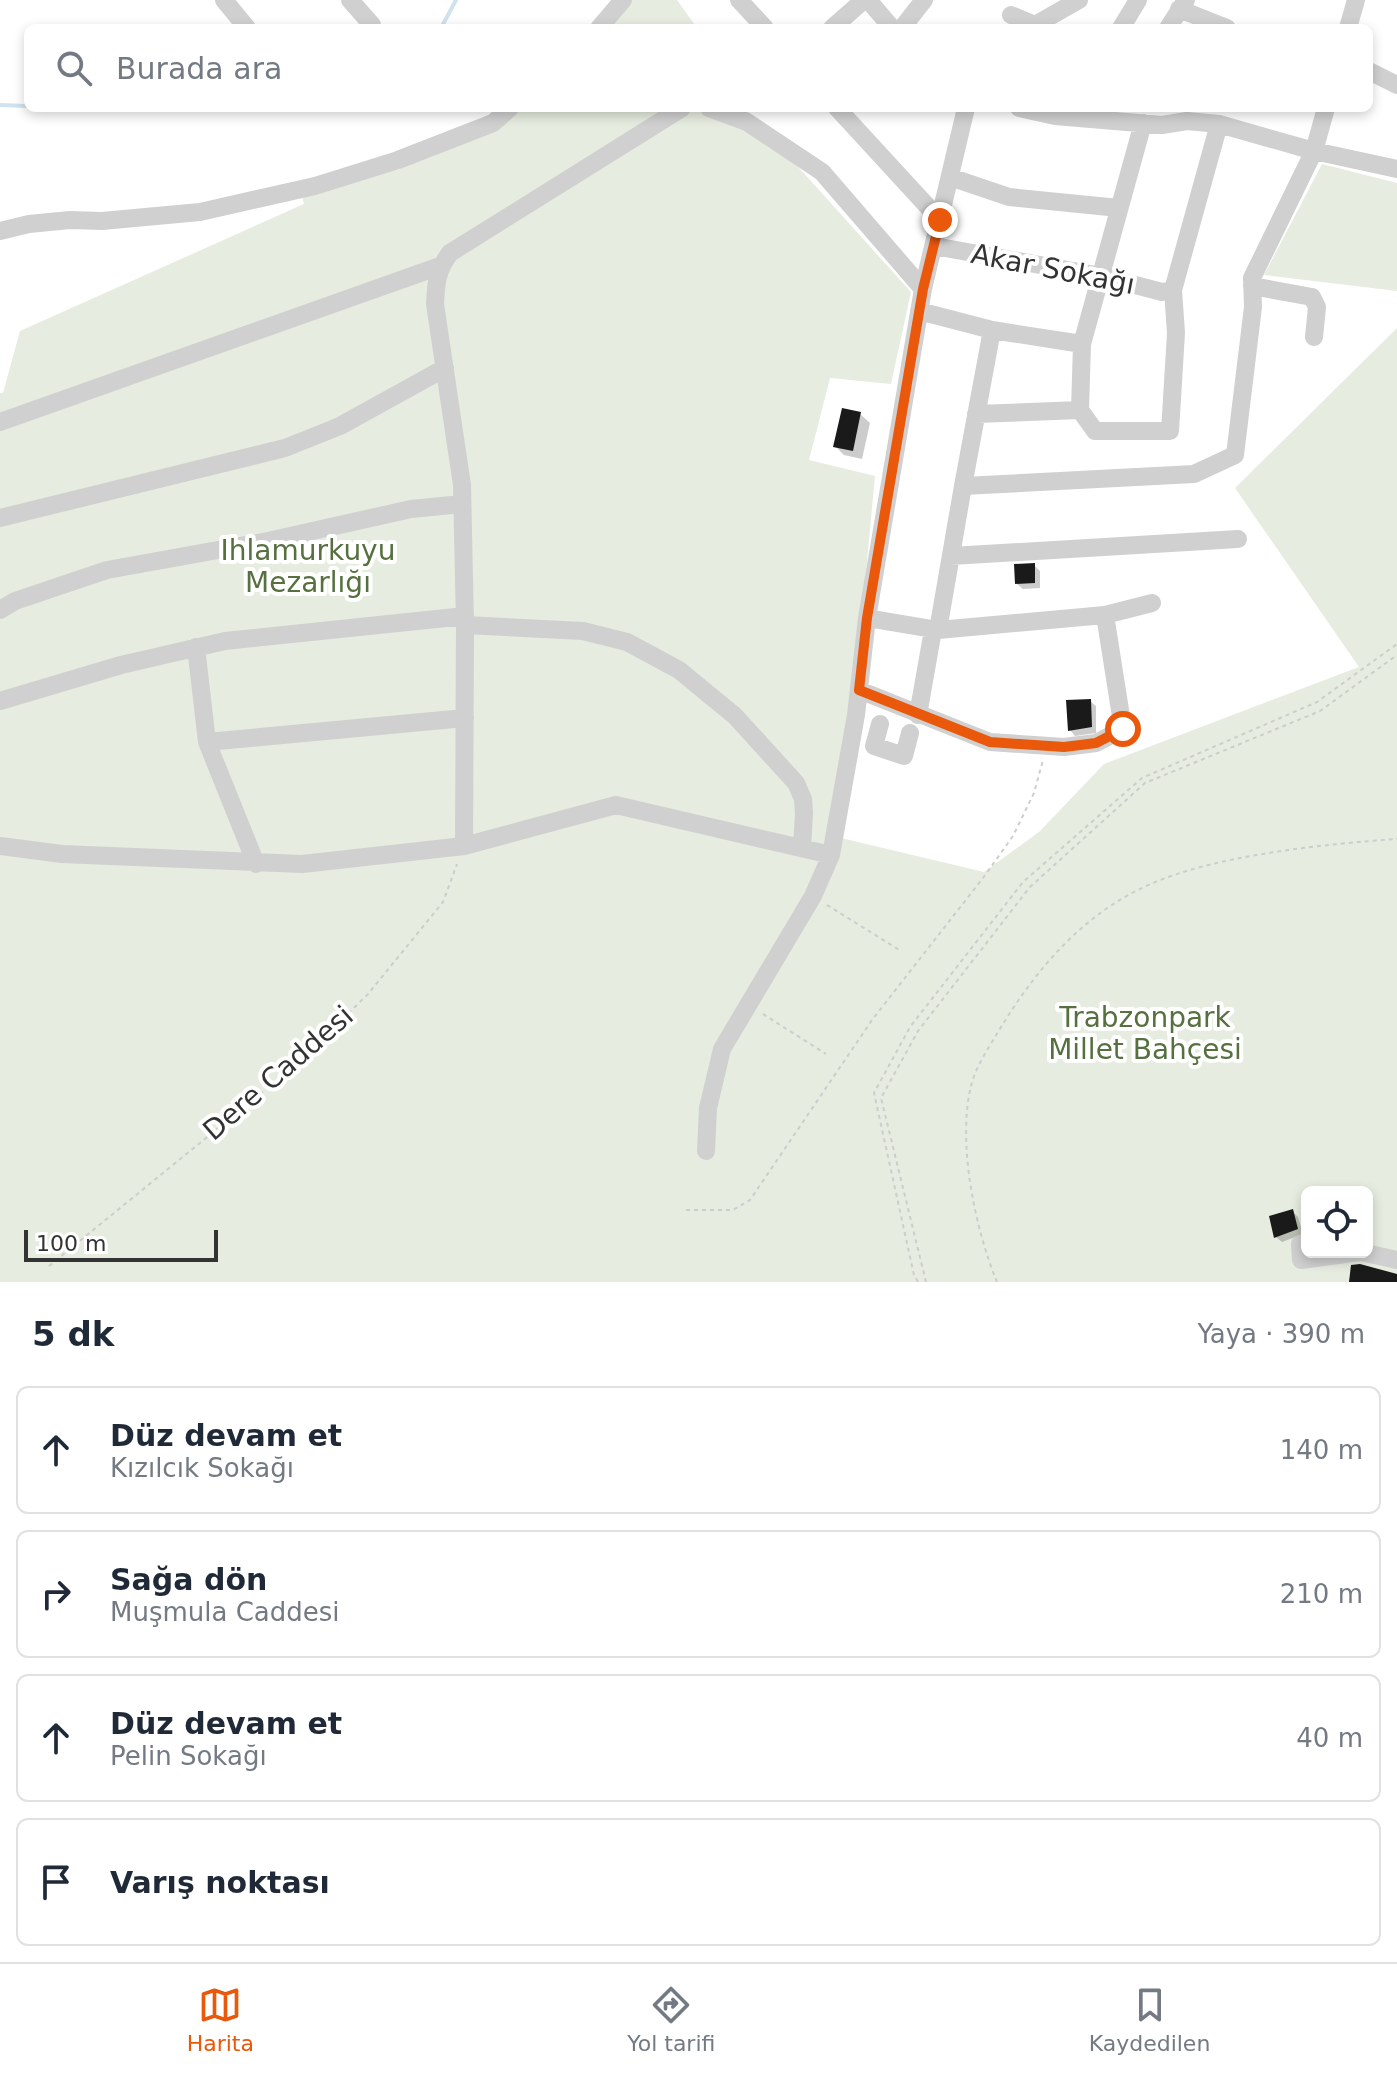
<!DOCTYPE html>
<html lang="tr">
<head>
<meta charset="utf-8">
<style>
  :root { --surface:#fff; --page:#f2f2f3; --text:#1f2937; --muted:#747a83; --line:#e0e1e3; --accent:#ea580c }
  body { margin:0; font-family:"DejaVu Sans",sans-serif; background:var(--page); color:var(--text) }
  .controls { position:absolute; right:24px; bottom:24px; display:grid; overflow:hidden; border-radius:12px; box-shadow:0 4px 12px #0003 }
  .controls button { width:72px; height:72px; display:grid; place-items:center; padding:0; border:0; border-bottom:2px solid var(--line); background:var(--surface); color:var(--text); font:40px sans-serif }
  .scale { position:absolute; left:24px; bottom:20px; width:194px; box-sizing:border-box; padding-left:8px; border:4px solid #333; border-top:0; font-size:22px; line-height:28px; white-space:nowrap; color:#333; -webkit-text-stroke:6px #fff; paint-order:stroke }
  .stop { position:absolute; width:24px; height:24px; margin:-18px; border:6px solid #ea580c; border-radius:50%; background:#fff }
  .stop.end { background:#ea580c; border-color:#fff; box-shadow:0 2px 8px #0008 }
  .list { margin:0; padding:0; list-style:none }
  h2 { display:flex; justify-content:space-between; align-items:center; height:104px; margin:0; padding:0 32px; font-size:34px }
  h2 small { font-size:26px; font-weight:400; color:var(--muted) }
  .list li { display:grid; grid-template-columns:52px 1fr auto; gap:24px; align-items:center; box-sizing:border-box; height:128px; margin:0 16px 16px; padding:0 16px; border:2px solid var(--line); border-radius:12px }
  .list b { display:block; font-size:30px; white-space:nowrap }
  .list p { margin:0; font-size:26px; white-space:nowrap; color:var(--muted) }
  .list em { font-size:26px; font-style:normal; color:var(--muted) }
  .icon { flex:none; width:44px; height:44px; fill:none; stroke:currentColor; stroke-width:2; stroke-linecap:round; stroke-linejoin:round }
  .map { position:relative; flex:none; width:1397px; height:1282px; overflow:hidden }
  .search { position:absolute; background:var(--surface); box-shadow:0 4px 12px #0003; left:24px; right:24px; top:24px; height:88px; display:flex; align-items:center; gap:20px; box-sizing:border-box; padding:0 28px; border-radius:12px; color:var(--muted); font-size:30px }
  .sheet { height:680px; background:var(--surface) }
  nav { display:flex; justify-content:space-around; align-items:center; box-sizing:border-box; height:112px; border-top:2px solid var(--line); background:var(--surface); font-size:22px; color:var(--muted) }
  nav a { display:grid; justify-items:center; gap:4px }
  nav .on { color:var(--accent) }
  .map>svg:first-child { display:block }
  .green { fill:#e6ecdf; fill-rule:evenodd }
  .shadow { fill:#0003 }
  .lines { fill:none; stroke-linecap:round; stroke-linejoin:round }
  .stream { stroke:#cfe2ee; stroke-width:4 }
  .building { fill:#1a1a1a }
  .path { stroke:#cdcdcd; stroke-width:2; stroke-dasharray:4 4; stroke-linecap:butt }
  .minor { stroke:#d0d0d0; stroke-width:18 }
  .route { stroke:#ea580c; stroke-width:10 }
  .labels { text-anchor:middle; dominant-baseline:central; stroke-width:8; stroke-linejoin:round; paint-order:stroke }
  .street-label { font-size:28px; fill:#333; stroke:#fff }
  .park-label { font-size:28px; fill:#56703f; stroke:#fff }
</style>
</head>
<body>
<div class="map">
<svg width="1397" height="1282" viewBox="0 0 1397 1282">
  <rect width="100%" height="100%" fill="#fff"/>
  <!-- green -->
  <path class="green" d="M631 0H677L697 28H602Z
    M503 108H745L911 292 891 384 830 378 809 460 875 476 841 838 984 872 1039 832 1104 764 1359 667 1235 488 1397 328V1282H0V393H3L20 331 304 204 301 192 434 156ZM1307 1192H1367V1252H1307Z
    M1322 164 1397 183V291L1264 275Z"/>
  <!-- shadow -->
  <path class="shadow" d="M860 414 870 423 862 459 844 455 835 446Z
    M1034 565 1040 571V588L1023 589 1017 584Z
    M1090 701 1096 706V733L1075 736 1070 730Z
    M1292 1211 1298 1217 1303 1234 1282 1242 1276 1237Z"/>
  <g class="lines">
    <!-- stream -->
    <path class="stream" d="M441 28 456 0
      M0 105 28 106
      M171 108H307"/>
  </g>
  <!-- building -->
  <path class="building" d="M842 408 861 412 853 451 833 447Z
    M1035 563V583L1015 584 1014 564Z
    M1091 699 1092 727 1068 731 1066 700Z
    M1293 1209 1298 1229 1274 1238 1269 1216Z
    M1360 1264 1397 1274V1282H1349L1351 1265Z"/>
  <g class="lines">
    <!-- path -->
    <path class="path" d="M827 905 901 951
      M763 1014 826 1054
      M686 1210H733L750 1200 872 1020 983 878 1013 836 1034 793 1043 760
      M49 1266 298 1063 368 994 443 902 457 864
      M918 1282 914 1275 874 1093 910 1027 1023 882 1142 778 1317 702 1397 644
      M926 1282 881 1098 918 1031 1030 887 1145 783 1320 711 1397 655
      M997 1282C975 1229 957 1142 971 1086 976 1066 988 1049 998 1032 1036 969 1084 912 1153 883 1218 855 1325 844 1397 839"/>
    <!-- minor -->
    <path class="minor" d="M224 0 247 28
      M350 0 372 25
      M739 0 765 28
      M868 0 892 28
      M1179 9 1227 28
      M1011 15 1035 25 1079 0
      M599 28 623 0
      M832 28 864 0
      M902 28 924 0
      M1121 28 1138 0
      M1168 28 1186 0
      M1348 28 1356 0
      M1369 71 1397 85
      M709 108 747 122 822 172 923 289
      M837 108 940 220
      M1019 108 1055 116 1162 125 1187 121 1219 124 1314 151 1397 169
      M1143 123 1082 344 992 330 963 486 1194 474 1235 455 1253 307 1252 278 1314 151 1326 108
      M950 177 1009 197 1119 208
      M0 231 29 224 70 220 102 221 200 212 315 186 398 160 493 123 510 108
      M934 246 1101 276 1162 292 1173 290
      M1252 286 1312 297 1317 307 1314 337
      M919 311 992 330
      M1080 410 1082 344
      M976 414 1080 410 1095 431H1170L1176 333 1173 290 1219 124
      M0 422 440 266
      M0 518 285 448 340 426 445 368
      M951 556 1238 539
      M0 610 15 601 107 570 268 541 411 509 462 504
      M867 618 938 630 1105 615 1152 603
      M465 625 583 631 627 642 679 670 735 716 796 783 803 799 804 813 802 848
      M938 630 963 486
      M196 647 207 742 256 864
      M859 690 990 742 1064 747 1096 743 1123 729 1105 615
      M0 701 121 665 225 641 465 616
      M918 715 933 630
      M880 724 874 746 904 756 910 733
      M207 742 465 718
      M0 846 62 854 302 864 464 846 616 805 831 855
      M464 846 465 625 462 485 435 304C436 283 437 270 450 253L682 108
      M706 1151 708 1108 722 1049 813 896 831 855 856 715 867 618 923 289 966 108
      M1307 1243 1300 1244 1301 1260 1360 1252
      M1361 1252 1397 1260"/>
  </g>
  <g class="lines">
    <!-- route -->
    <path class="route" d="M940 220 923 289 867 618 859 690 990 742 1064 747 1096 743 1123 729"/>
  </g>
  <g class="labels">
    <!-- street labels -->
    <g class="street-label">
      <text transform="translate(1053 269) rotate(11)">Akar Sokağı</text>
      <text transform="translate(278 1073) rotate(-41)">Dere Caddesi</text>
    </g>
    <!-- park labels -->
    <g class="park-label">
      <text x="308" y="550">Ihlamurkuyu<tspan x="308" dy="32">Mezarlığı</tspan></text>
      <text x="1145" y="1017">Trabzonpark<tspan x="1145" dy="32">Millet Bahçesi</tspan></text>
    </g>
  </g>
</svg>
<div class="controls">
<button><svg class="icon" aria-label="locate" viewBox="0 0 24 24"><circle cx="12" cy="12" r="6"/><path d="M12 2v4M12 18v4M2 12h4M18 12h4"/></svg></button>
</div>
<div class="scale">100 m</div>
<div class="stop" style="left:1123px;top:729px"></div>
<div class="stop end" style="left:940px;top:220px"></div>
<div class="search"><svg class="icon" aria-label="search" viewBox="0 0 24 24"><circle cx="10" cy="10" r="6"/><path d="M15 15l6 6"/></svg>Burada ara</div>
</div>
<section class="sheet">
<h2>5 dk<small>Yaya · 390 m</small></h2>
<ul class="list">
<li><svg class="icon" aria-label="ahead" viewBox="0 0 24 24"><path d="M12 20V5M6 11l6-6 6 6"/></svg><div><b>Düz devam et</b><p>Kızılcık Sokağı</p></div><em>140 m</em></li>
<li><svg class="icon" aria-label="right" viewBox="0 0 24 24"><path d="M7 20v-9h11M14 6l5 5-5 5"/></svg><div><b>Sağa dön</b><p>Muşmula Caddesi</p></div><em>210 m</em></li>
<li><svg class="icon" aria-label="ahead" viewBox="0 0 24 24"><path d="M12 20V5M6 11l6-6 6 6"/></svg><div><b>Düz devam et</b><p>Pelin Sokağı</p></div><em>40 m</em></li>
<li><svg class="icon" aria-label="arrive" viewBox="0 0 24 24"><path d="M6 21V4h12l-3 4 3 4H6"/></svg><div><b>Varış noktası</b></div></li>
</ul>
</section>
<nav>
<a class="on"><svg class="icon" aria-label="map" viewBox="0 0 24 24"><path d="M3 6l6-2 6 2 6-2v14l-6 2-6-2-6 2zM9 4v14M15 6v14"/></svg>Harita</a>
<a><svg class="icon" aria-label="directions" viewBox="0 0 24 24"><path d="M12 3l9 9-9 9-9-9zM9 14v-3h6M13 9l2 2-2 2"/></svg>Yol tarifi</a>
<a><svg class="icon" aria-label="saved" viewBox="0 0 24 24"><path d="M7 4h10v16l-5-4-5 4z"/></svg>Kaydedilen</a>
</nav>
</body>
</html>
